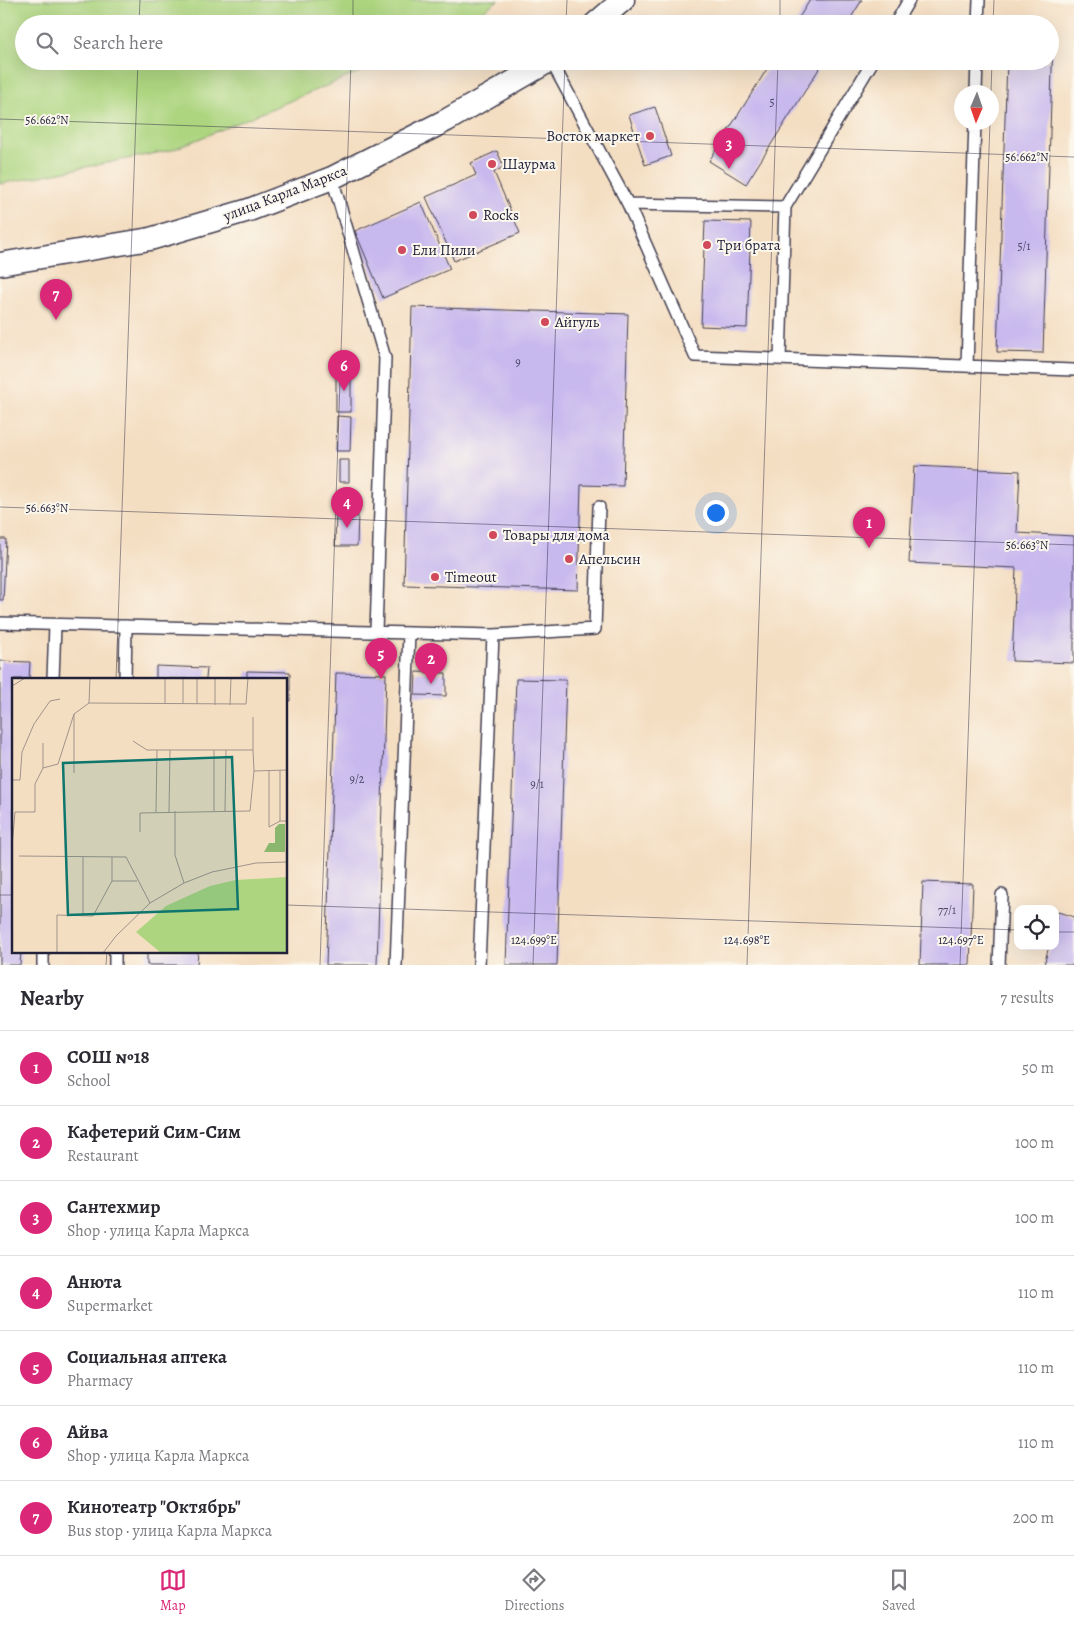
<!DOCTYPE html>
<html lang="en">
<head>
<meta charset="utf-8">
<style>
  :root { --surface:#fff; --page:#f7f7f7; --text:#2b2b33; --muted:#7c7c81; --line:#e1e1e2; --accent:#db2777 }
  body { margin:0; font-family:Alegreya,serif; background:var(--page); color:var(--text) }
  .controls { position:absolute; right:15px; bottom:15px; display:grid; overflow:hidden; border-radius:10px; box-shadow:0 5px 20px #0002 }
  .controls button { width:45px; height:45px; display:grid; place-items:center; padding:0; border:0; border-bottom:1px solid var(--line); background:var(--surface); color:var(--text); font:25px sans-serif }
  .compass { position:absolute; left:954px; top:85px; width:45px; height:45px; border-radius:50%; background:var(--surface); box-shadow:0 5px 20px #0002; rotate:182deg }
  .you { position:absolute; left:715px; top:512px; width:18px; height:18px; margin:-12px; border:4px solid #fff; border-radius:50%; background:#1a73e8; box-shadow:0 0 0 8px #1a73e833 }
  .badge { display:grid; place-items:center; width:32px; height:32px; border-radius:50%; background:var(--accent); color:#fff; font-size:16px; font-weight:700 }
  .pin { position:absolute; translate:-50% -41px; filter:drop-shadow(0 1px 2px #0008) }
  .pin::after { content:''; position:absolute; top:26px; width:18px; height:15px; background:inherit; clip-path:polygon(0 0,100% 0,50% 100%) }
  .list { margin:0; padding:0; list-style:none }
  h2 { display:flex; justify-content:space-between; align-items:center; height:65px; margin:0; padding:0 20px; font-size:21px }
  h2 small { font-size:16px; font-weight:400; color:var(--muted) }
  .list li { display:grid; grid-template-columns:32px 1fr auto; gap:15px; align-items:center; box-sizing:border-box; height:75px; padding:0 20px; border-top:1px solid var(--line) }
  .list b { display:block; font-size:19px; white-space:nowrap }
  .list p { margin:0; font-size:16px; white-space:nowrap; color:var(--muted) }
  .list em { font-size:16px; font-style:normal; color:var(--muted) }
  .icon { flex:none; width:28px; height:28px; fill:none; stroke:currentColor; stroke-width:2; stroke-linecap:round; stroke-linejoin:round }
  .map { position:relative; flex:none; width:1074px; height:965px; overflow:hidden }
  .search { position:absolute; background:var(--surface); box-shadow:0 5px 20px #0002; left:15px; right:15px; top:15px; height:55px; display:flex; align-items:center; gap:12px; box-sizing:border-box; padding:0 18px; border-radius:28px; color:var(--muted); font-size:19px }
  .sheet { height:590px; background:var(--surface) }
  nav { display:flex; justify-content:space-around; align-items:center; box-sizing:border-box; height:70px; border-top:1px solid var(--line); background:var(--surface); font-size:14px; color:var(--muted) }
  nav a { display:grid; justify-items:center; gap:2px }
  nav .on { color:var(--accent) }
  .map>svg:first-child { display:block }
  .green { fill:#add580; stroke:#687c5e }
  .building { fill:#c7b8ee }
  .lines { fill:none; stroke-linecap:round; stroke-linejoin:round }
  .lane-casing { stroke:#423e4f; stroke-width:14 }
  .street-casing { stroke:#423e4f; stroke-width:25 }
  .lane { stroke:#fff; stroke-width:11 }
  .street { stroke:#fff; stroke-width:22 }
  .ticks { fill:none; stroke:#22223b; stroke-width:1; stroke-opacity:0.45 }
  .poi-dot { fill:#d1495b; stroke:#fbf7ec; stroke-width:2 }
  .labels { text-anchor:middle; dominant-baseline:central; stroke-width:4; stroke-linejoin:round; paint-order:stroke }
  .number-label { font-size:12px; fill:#4b4868 }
  .poi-label { font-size:15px; fill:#22223b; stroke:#fbf7ec; text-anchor:start }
  .street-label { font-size:15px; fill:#22223b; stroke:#fbf7ec }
  .inset-road { fill:none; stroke:#a0938c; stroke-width:1 }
  .view { fill:#0f766e; fill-opacity:0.15; stroke:#0f766e; stroke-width:2.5 }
  .inset-edge { fill:none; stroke:#22223b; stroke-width:2.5 }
  .ticks-label { font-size:12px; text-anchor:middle; fill:#22223b; stroke:#fbf7ec; stroke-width:4; stroke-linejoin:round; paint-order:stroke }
</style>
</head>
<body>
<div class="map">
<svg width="1074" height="965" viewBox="0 0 1074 965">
  <rect width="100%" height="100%" fill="#fbf7ec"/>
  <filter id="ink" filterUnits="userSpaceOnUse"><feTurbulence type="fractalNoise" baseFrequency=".02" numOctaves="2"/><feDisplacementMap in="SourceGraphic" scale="10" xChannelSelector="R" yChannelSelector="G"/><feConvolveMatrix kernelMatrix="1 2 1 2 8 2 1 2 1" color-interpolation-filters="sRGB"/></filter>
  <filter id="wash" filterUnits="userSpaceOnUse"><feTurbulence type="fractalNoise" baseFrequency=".0096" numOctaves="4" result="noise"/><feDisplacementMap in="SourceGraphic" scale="20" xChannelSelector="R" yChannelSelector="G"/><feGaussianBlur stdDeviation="1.12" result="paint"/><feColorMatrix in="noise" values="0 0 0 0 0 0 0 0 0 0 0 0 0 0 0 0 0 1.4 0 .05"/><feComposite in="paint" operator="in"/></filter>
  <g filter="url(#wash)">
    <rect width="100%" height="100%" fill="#f4dec2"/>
    <!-- green -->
    <path class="green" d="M0 0H498L466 24H24V61H386L172 150 0 184Z"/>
    <g id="blocks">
      <!-- building -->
      <path class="building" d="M810 0H862L847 24H795Z
        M1050 37 1053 38 1043 353 997 352 1007 61H1050Z
        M772 61H824L746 184 709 161Z
        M655 107 671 156 645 165 629 115Z
        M497 151 504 167 494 172 520 233 454 261 426 197 476 175 471 163Z
        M421 202 450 269 383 298 355 231Z
        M705 221 751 222 747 328 701 326Z
        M412 307 628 314 623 486 581 485 578 590 404 585Z
        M336 369H351V412H336Z
        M337 416 351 417 350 451H336Z
        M339 460H349V482H339Z
        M914 466 1020 471 1017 533 1074 536V663L1012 661 1016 568 909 563Z
        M336 510 358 511 357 546H335Z
        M0 539H6L3 600H0Z
        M0 661 30 662 29 679H14V951H21L20 965H0Z
        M156 666 207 668 206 679H156Z
        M247 671 290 672V701L286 700V679H247Z
        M416 672 446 673V696L415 695Z
        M336 673 386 674 377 965H326Z
        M516 679 566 680 557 965H506Z
        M923 882 973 884 970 965H920Z
        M1058 912 1074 917V965H1044L1049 946H1055V922Z
        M147 951H198L197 965H147Z"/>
    </g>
  </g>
  <g filter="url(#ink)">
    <use href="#blocks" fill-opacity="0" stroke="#423e4f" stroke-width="1"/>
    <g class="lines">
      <defs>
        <path id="lane" d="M895 24 909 0
          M978 24 979 0
          M551 61 628 204 695 356 1074 370
          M976 92 977 61
          M332 178 385 358 376 632
          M628 204 785 207 873 61
          M780 359 785 207
          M967 366 975 122
          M0 623 493 635 595 629 599 507
          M53 679 55 625
          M125 679 126 626
          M43 965V951
          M115 965V951
          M396 965 409 633
          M479 965 493 635
          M999 965 1002 895"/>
        <path id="street" d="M595 24 623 0
          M0 264 150 239 249 210 332 178 447 120 549 61"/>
      </defs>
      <!-- lane casing -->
      <use href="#lane" class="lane-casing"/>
      <!-- street casing -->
      <use href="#street" class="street-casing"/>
      <!-- lane -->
      <use href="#lane" class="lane"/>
      <!-- street -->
      <use href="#street" class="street"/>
    </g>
  </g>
  <!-- ticks -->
  <path class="ticks" d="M139 24 140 0M353 24V0M566 24 567 0M780 24V0M993 24 994 0M991 92 992 61M0 119 1074 157M0 507 1074 545M116 679 138 61M0 895H14M286 905 1018 930M1055 932H1074M106 965 107 951M320 965 351 61M533 965 565 61M747 965 778 61M960 965 990 122"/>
  <!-- markers -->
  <g class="poi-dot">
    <circle cx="650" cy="136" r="5"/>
    <circle cx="492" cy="164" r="5"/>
    <circle cx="473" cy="215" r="5"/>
    <circle cx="707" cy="245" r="5"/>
    <circle cx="402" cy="250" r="5"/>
    <circle cx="545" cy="322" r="5"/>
    <circle cx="493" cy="535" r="5"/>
    <circle cx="569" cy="559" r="5"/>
    <circle cx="435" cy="577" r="5"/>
  </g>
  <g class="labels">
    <!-- number labels -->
    <g class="number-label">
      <text x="772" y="102">5</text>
      <text x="1024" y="246">5/1</text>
      <text x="518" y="362">9</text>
      <text x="357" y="779">9/2</text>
      <text x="537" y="784">9/1</text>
      <text x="947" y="910">77/1</text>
    </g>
    <!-- poi labels -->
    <g class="poi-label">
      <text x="640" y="136" text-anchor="end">Восток маркет</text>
      <text x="502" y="164">Шаурма</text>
      <text x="483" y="215">Rocks</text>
      <text x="717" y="245">Три брата</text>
      <text x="412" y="250">Ели Пили</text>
      <text x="555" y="322">Айгуль</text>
      <text x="503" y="535">Товары для дома</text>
      <text x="579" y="559">Апельсин</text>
      <text x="445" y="577">Timeout</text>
    </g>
    <!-- street labels -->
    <g class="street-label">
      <text transform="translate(285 193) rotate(-21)">улица Карла Маркса</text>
    </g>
  </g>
  <!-- overview -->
  <g transform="translate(12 678)">
    <rect width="275" height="275" fill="#f4dec2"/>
    <path d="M275 199V275H149L124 254 154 228 198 208 224 202Z" fill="#add580"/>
    <path d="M267 146H273V174H252L257 165H263V150Z" fill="#8ab66e"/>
    <path class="inset-road" d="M0 8 13 0M77 25 234 26 236 0M153 26V0M171 26V0M185 26V0M203 27V0M218 27 219 0M241 39V72M121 63 135 72H241L242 93 275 92M202 72V133M31 90V65M268 92V143H275M257 93V149L268 143M62 95V36L77 25 78 0M0 102H8L10 74 22 46 38 23 48 21M163 133V177L172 205M213 133 214 72M144 134 145 72M157 134 158 72M128 154V135L238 133 242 93M0 169 3 134H23V106L31 90 46 86 62 36M7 178 114 179 138 225M71 179V238M100 179V203M45 275V237L81 238 100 203H125M91 275 104 258 138 225 172 205 200 194 244 185 275 184"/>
    <path class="view" d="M220 79 226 231 56 237 51 85Z"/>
    <rect width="275" height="275" class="inset-edge"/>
  </g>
  <g class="ticks-label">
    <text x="47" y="124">56.662°N</text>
    <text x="1027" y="161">56.662°N</text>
    <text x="47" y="512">56.663°N</text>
    <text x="1027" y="549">56.663°N</text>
    <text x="534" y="944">124.699°E</text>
    <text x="747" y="944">124.698°E</text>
    <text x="961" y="944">124.697°E</text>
  </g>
</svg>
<div class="controls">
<button><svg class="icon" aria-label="locate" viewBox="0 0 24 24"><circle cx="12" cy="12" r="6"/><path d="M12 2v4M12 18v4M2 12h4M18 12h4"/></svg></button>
</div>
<svg class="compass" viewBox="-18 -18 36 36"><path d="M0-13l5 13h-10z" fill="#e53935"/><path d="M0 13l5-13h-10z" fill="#7c7c81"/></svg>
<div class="you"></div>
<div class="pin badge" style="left:869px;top:548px">1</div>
<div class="pin badge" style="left:431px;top:684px">2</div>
<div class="pin badge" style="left:729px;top:169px">3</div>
<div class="pin badge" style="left:347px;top:528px">4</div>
<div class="pin badge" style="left:381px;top:679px">5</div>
<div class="pin badge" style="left:344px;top:391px">6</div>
<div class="pin badge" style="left:56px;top:320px">7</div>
<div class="search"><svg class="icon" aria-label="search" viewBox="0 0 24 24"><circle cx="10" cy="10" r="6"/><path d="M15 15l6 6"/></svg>Search here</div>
</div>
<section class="sheet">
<h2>Nearby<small>7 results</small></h2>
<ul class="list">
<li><span class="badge">1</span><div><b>СОШ №18</b><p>School</p></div><em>50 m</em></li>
<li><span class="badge">2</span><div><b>Кафетерий Сим-Сим</b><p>Restaurant</p></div><em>100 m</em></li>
<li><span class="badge">3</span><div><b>Сантехмир</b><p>Shop · улица Карла Маркса</p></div><em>100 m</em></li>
<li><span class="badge">4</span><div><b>Анюта</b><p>Supermarket</p></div><em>110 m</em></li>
<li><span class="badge">5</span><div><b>Социальная аптека</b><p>Pharmacy</p></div><em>110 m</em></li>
<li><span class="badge">6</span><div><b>Айва</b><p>Shop · улица Карла Маркса</p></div><em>110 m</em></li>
<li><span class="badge">7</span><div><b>Кинотеатр &quot;Октябрь&quot;</b><p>Bus stop · улица Карла Маркса</p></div><em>200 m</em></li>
</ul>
</section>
<nav>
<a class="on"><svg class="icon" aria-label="map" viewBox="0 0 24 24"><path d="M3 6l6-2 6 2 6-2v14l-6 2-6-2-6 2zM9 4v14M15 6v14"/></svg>Map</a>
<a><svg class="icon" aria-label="directions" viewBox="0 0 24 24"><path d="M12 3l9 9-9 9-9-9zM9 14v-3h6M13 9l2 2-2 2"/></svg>Directions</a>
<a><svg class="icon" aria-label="saved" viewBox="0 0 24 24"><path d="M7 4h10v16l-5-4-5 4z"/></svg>Saved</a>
</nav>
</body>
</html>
